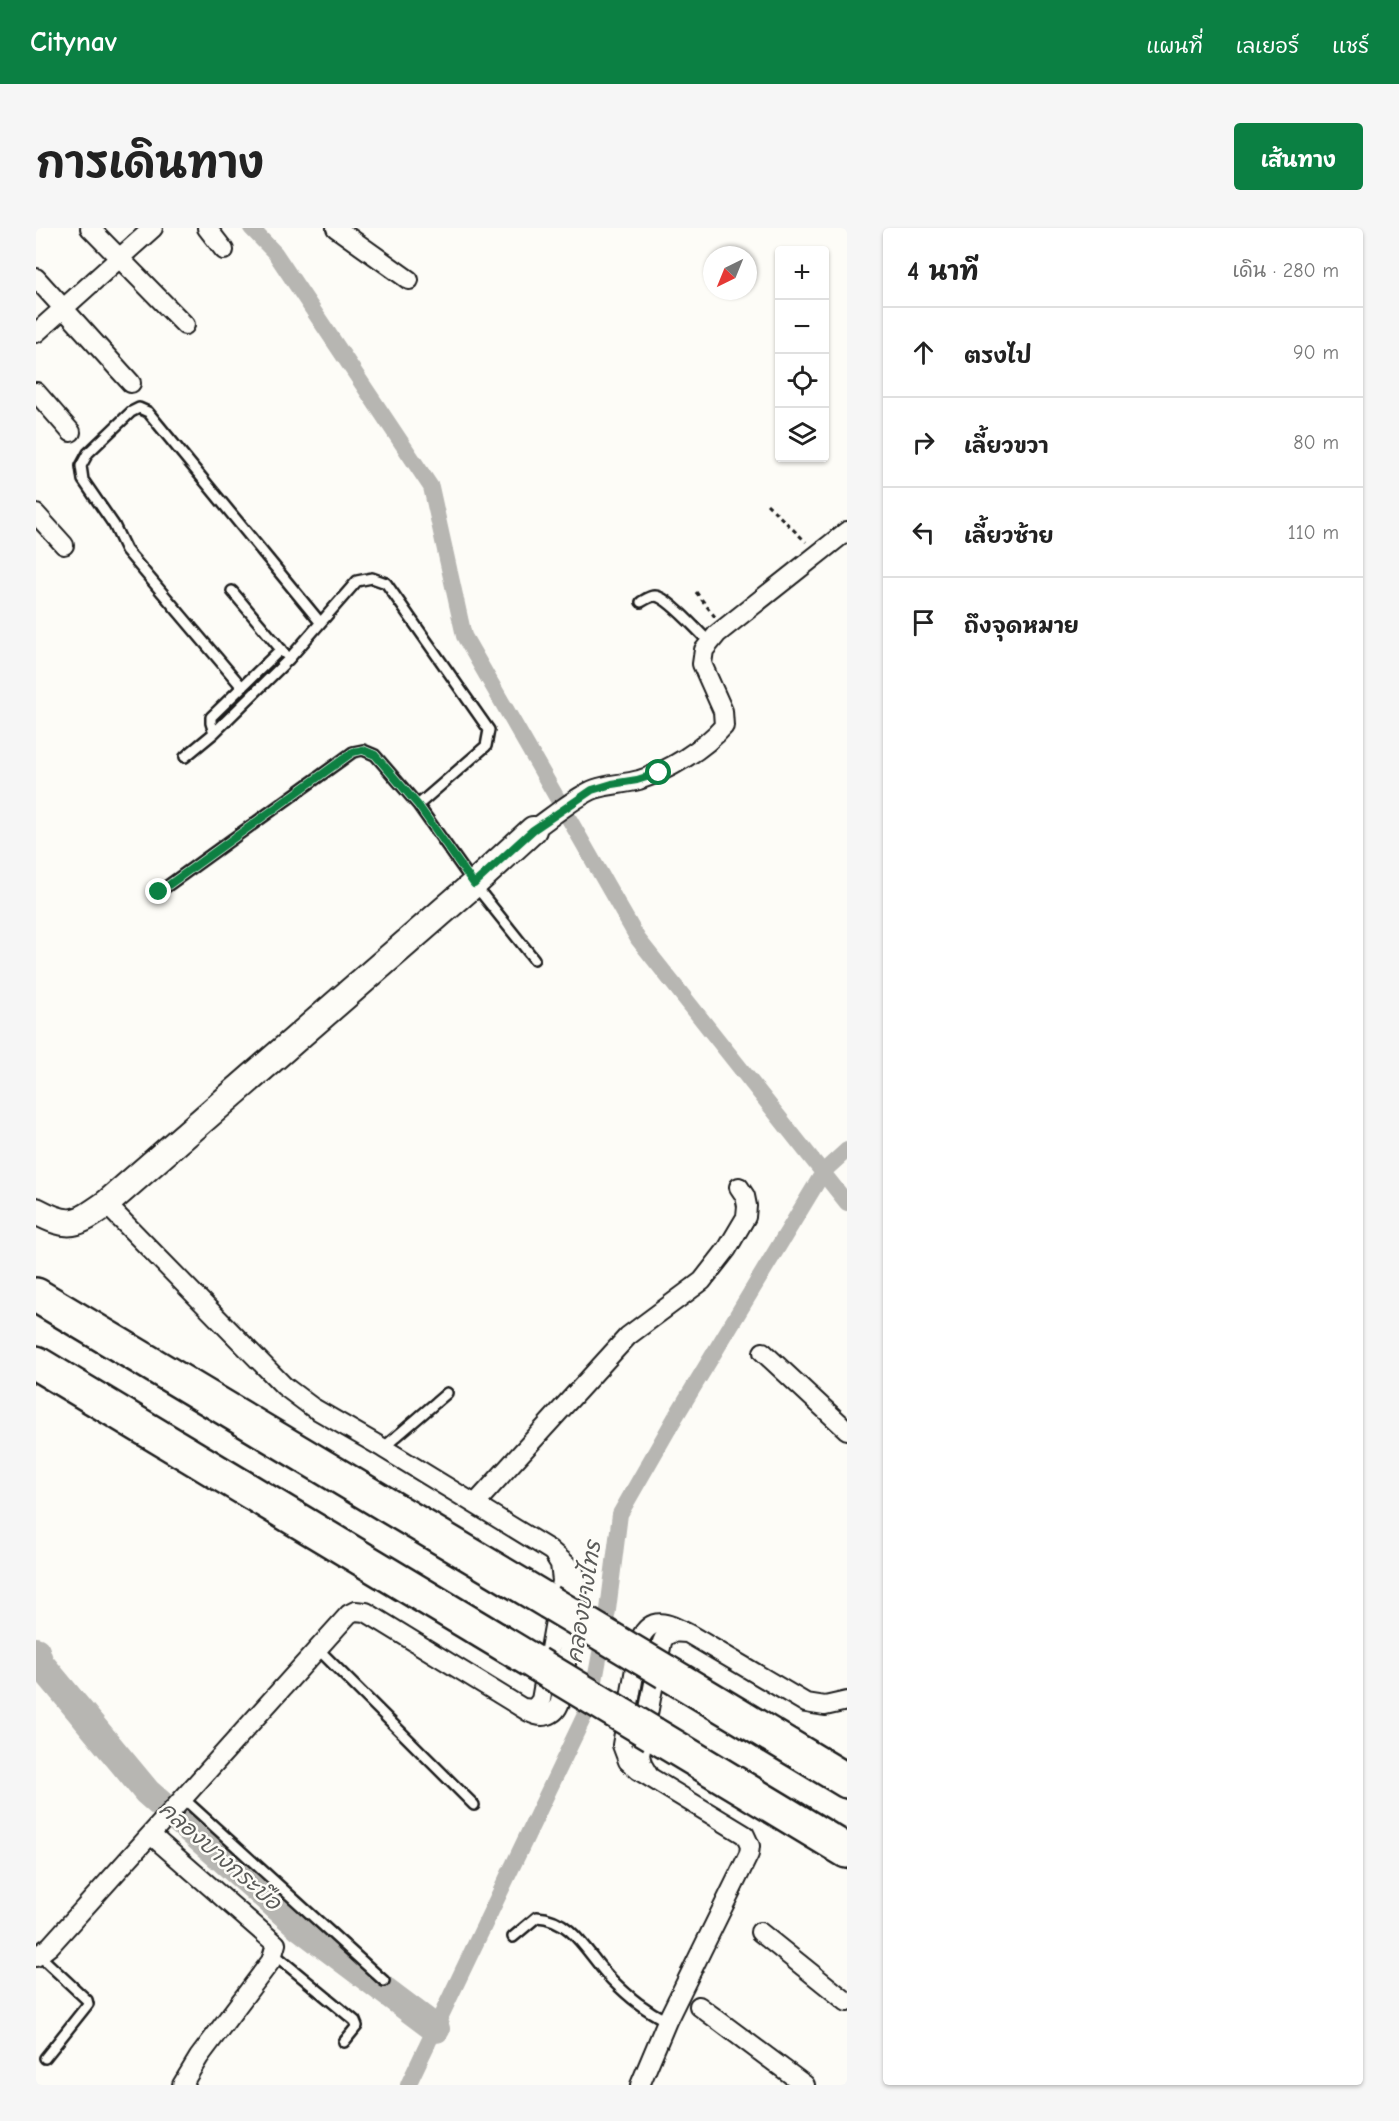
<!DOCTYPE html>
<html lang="th">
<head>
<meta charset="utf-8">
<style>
  :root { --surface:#fff; --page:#f6f6f6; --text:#222; --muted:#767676; --line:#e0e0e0; --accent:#0b8043 }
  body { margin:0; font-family:"Comic Neue","Playpen Sans Thai",sans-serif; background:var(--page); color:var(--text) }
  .controls { position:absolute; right:18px; top:18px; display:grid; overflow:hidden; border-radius:6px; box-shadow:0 2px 4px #0004 }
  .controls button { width:54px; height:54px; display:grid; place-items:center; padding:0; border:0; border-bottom:2px solid var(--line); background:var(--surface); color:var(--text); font:30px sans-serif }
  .compass { position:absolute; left:667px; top:18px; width:54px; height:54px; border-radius:50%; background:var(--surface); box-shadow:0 2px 4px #0004; rotate:223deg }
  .stop { position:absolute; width:18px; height:18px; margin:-14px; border:4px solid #0b8043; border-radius:50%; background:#fff }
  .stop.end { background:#0b8043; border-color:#fff; box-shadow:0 2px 6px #0008 }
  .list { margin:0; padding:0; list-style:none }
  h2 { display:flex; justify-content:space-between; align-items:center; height:78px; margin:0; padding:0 24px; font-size:26px }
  h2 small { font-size:20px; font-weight:400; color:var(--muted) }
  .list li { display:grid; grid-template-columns:39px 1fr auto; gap:18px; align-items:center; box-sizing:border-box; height:90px; padding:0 24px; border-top:2px solid var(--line) }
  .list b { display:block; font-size:22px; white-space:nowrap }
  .list em { font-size:20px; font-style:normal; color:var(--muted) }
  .icon { flex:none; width:33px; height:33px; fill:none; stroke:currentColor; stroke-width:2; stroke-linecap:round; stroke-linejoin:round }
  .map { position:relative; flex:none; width:811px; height:1857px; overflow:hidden; border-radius:6px }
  header { display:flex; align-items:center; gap:36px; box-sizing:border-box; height:84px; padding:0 30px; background:var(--accent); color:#fff }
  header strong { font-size:28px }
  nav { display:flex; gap:33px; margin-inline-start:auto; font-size:21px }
  .intro { display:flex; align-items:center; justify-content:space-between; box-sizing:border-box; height:144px; padding:0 36px }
  h1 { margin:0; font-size:42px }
  .button { padding:15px 27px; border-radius:6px; background:var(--accent); color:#fff; font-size:21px; font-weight:700 }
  main { display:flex; gap:36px; padding:0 36px }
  aside { flex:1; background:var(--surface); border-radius:6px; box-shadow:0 2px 4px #0004 }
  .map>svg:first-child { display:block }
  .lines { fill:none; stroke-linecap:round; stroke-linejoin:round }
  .canal { stroke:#b7b6b2; stroke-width:16 }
  .river { stroke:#b7b6b2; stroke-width:28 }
  .lane-casing { stroke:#1c1c1c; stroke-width:14 }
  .street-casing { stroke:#1c1c1c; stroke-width:22 }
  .secondary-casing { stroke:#1c1c1c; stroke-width:30 }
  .highway-casing { stroke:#1c1c1c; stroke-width:38 }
  .path { stroke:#1c1c1c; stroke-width:3; stroke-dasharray:4.5 4.5; stroke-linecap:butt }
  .lane { stroke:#fdfcf7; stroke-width:9 }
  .street { stroke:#fdfcf7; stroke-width:18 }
  .secondary { stroke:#fdfcf7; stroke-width:26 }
  .highway { stroke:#fdfcf7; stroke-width:33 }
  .highway-bridge-casing { stroke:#1c1c1c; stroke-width:38; stroke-linecap:butt }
  .highway-bridge { stroke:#fdfcf7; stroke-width:33 }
  .route { stroke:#0b8043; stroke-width:8 }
  .labels { text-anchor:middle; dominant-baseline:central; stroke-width:5; stroke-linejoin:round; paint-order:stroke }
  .water-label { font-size:22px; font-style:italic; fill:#5a5a58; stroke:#fdfcf7 }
</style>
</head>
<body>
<header>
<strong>Citynav</strong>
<nav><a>แผนที่</a><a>เลเยอร์</a><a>แชร์</a></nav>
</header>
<div class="intro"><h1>การเดินทาง</h1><a class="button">เส้นทาง</a></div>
<main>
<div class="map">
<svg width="811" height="1857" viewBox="0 0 811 1857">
  <rect width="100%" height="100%" fill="#fdfcf7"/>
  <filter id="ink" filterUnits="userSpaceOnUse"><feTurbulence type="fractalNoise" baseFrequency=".0167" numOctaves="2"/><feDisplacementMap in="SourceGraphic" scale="12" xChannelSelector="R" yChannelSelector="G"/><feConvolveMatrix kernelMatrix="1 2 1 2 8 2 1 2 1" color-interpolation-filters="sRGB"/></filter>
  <g filter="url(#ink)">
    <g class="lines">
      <!-- canal -->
      <path class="canal" d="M215 0 239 25 395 259 428 408 602 711 811 975
        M372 1857 555 1474 572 1382 584 1286 640 1188 788 943 811 922"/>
      <!-- river -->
      <path class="river" d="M0 1423 4 1435 111 1564 263 1698 400 1801"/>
      <defs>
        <path id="lane" d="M196 363 248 425
          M605 374C610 371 617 366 623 369 636 374 663 404 674 415
          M206 459 90 322 78 297 47 252 45 238 52 225 95 184 103 180 112 184 284 394
          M178 505 175 495V489L245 421
          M149 529 178 505 253 431 321 353 336 350 350 355 453 502 450 518 382 577
          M123 664 317 524 327 522 339 527 382 577 438 656 498 731
          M347 1220 411 1165
          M281 1420 438 1577
          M148 1571 348 1753
          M477 1709 501 1689C538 1691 552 1728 576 1752 594 1770 609 1782 631 1793
          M238 1726 319 1793 321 1798 308 1814
          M4 1728 51 1772 52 1776 9 1830"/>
        <path id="street" d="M54 0 149 97
          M171 0 188 22
          M300 0 373 52
          M0 50 95 155
          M0 105 117 0
          M0 164 35 204
          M0 286 28 317
          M497 602C513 591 542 567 559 561 573 556 589 556 603 552 632 543 668 521 688 498L687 483 666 436 668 422 681 406 811 303
          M727 1124 811 1202
          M439 1276 592 1108 666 1053 691 1021 710 989 711 978 709 968 703 959
          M487 1480 498 1481 505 1472 526 1353 524 1336 519 1328
          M613 1548 606 1536 604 1527 626 1414C630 1403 641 1404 651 1405
          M115 1607 240 1716 235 1733 163 1829 146 1857
          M724 1704 811 1774
          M0 1729 14 1718 313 1386 319 1383 330 1384 493 1484C506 1491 519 1489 524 1474L542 1359 538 1343 514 1322 347 1220 276 1179 248 1158 70 976
          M663 1778 769 1857
          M604 1857 631 1793 713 1626 714 1618 709 1607 602 1542 592 1533 586 1517 604 1411C616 1386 633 1396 653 1406L770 1475 789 1478 811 1473"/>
        <path id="secondary" d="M0 983C34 1001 40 997 70 976L438 656 497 602"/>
        <path id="highway" d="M0 1067 513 1374
          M0 1135 501 1436
          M630 1444 811 1553
          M617 1506 811 1623"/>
      </defs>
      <!-- lane casing -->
      <use href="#lane" class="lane-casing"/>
      <!-- street casing -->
      <use href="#street" class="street-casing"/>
      <!-- secondary casing -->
      <use href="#secondary" class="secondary-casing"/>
      <!-- highway casing -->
      <use href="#highway" class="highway-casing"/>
      <!-- path -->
      <path class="path" d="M731 276 770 314
        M660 364 679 389"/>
      <!-- lane -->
      <use href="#lane" class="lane"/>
      <!-- street -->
      <use href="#street" class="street"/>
      <!-- secondary -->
      <use href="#secondary" class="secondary"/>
      <!-- highway -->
      <use href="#highway" class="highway"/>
      <defs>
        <path id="highway-bridge" d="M513 1374 630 1444
          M501 1436 617 1506"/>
      </defs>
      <!-- highway-bridge casing -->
      <use href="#highway-bridge" class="highway-bridge-casing"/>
      <!-- highway-bridge -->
      <use href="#highway-bridge" class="highway-bridge"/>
    </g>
  </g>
  <g class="lines" filter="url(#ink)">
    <!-- route -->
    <path class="route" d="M123 664 317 524 327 522 339 527 382 577 438 656 497 602 556 562 576 556 601 552 623 545"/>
  </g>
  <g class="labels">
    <!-- water labels -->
    <g class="water-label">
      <text transform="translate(548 1374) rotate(-81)">คลองบางไทร</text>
      <text transform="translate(184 1628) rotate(41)">คลองบางกระบือ</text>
    </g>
  </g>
</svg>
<div class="controls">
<button>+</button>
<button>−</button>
<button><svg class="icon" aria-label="locate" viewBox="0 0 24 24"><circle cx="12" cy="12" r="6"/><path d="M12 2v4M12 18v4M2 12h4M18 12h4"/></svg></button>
<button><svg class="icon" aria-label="layers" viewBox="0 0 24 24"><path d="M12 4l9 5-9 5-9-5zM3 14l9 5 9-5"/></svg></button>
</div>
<svg class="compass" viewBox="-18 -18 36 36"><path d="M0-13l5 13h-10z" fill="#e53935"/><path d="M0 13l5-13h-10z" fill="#767676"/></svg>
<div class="stop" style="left:623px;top:545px"></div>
<div class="stop end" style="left:123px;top:664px"></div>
</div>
<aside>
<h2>4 นาที<small>เดิน · 280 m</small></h2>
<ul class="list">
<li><svg class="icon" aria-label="ahead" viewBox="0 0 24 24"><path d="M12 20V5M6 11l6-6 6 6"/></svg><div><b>ตรงไป</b></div><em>90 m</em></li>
<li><svg class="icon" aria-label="right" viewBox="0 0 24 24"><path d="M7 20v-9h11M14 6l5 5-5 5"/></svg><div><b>เลี้ยวขวา</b></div><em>80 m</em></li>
<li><svg class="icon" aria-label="left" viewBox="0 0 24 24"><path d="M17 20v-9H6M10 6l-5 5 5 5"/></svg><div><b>เลี้ยวซ้าย</b></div><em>110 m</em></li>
<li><svg class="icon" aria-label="arrive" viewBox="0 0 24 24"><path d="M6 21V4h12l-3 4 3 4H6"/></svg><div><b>ถึงจุดหมาย</b></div></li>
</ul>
</aside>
</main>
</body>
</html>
